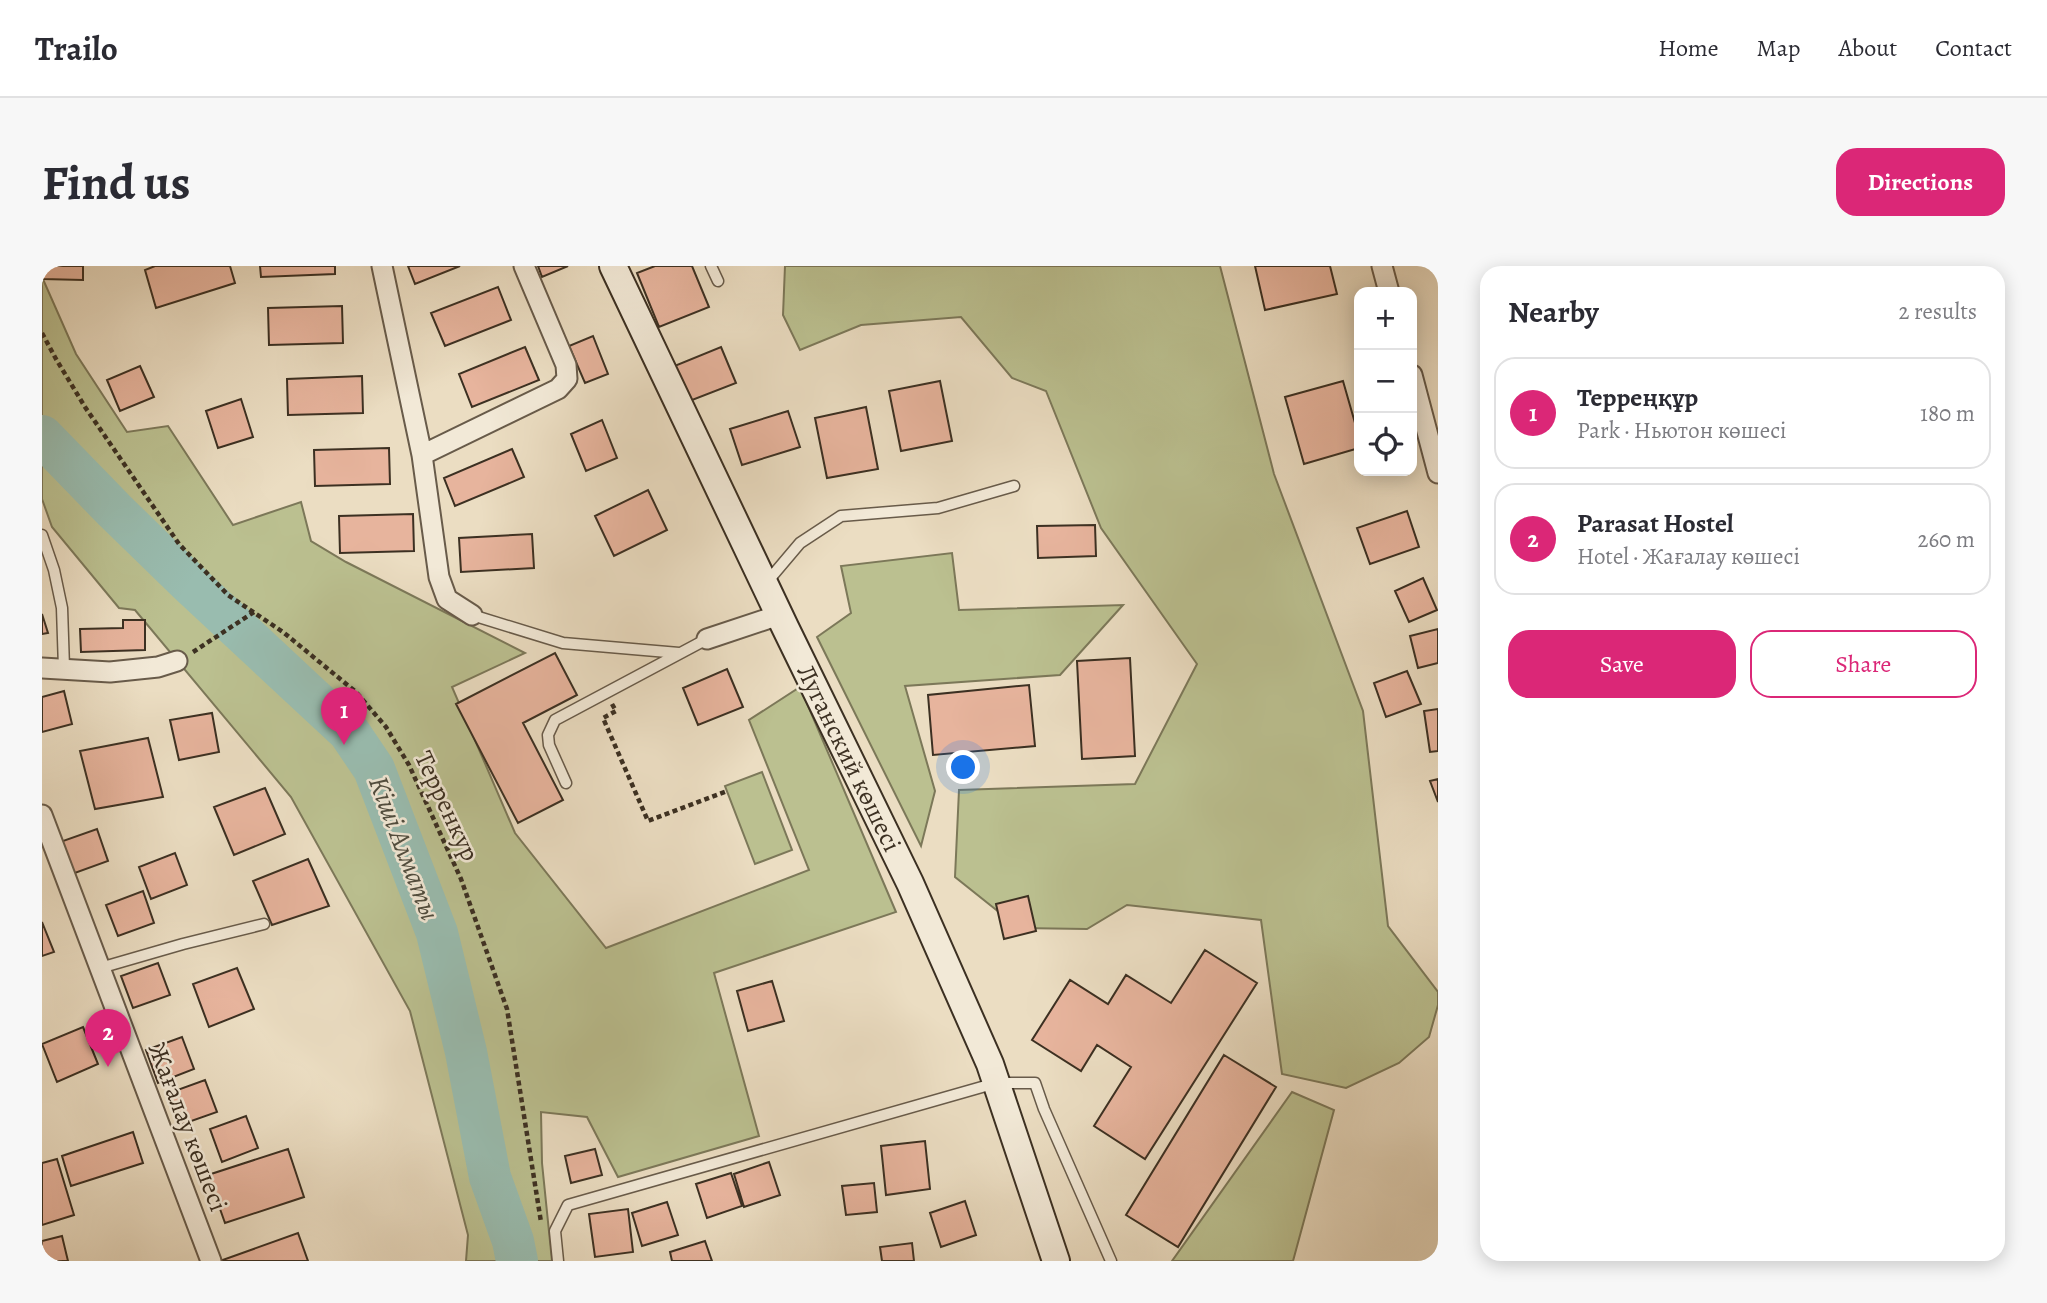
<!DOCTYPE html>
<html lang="en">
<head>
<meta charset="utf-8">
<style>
  :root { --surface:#fff; --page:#f7f7f7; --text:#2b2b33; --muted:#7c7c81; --line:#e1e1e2; --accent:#db2777 }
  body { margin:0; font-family:Alegreya,serif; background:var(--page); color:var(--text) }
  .controls { position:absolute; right:21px; top:21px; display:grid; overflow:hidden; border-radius:14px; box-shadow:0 4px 18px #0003 }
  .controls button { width:63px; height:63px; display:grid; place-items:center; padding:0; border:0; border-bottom:2px solid var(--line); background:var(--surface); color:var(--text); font:35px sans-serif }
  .you { position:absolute; left:922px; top:502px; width:24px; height:24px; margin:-18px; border:5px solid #fff; border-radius:50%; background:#1a73e8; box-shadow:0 0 0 10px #1a73e833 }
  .badge { display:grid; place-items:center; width:46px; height:46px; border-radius:50%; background:var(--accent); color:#fff; font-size:23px; font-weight:700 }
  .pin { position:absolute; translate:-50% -58px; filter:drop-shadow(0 2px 4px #0008) }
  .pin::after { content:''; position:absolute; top:37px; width:24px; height:21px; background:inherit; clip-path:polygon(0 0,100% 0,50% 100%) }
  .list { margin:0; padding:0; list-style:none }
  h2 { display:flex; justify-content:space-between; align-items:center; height:91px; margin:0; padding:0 28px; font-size:30px }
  h2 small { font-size:23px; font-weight:400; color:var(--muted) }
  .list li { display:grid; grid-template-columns:46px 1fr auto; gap:21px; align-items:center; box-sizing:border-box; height:112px; margin:0 14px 14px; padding:0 14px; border:2px solid var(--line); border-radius:21px }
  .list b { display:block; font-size:26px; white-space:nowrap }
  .list p { margin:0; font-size:23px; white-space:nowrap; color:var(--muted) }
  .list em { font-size:23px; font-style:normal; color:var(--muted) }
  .actions { display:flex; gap:14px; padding:21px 28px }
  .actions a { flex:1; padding:16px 0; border:2px solid var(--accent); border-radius:21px; text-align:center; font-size:24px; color:var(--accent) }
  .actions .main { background:var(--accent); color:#fff }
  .icon { flex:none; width:38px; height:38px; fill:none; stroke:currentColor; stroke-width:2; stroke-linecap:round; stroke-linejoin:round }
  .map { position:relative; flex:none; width:1396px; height:995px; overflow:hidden; border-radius:21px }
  header { display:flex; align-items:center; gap:42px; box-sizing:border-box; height:98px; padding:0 35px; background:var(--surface); border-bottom:2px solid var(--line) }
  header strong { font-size:33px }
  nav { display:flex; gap:38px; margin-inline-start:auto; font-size:24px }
  .intro { display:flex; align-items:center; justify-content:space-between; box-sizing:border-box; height:168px; padding:0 42px }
  h1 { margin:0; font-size:49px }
  .button { padding:18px 32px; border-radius:21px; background:var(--accent); color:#fff; font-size:24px; font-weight:700 }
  main { display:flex; gap:42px; padding:0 42px }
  aside { flex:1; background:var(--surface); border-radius:21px; box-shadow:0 4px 18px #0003 }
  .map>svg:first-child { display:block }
  .green { fill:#bbc090; stroke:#7c7859; stroke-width:2 }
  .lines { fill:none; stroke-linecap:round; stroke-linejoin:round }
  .river { stroke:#99bcaf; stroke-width:42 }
  .building { fill:#e7b49d; stroke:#3c3022; stroke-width:2 }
  .lane-casing { stroke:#685b4a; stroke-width:13 }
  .street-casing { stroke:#685b4a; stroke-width:23 }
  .secondary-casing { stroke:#3c3022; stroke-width:30 }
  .path { stroke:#3c3022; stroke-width:4.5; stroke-dasharray:5 3.5; stroke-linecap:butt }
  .lane { stroke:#f2e9d7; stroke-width:10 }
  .street { stroke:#f2e9d7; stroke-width:19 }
  .secondary { stroke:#f2e9d7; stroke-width:26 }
  .labels { text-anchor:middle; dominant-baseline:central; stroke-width:5; stroke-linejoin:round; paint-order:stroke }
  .street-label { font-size:26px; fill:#3c3022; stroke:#f2e9d7 }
  .water-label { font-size:28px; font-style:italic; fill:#4f4c3e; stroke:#f2e9d7 }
</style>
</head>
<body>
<header>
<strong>Trailo</strong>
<nav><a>Home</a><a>Map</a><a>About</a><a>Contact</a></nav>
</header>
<div class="intro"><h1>Find us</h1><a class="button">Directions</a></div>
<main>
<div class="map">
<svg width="1396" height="995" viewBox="0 0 1396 995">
  <rect width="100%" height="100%" fill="#ebddc2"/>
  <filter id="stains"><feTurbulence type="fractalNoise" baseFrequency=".00286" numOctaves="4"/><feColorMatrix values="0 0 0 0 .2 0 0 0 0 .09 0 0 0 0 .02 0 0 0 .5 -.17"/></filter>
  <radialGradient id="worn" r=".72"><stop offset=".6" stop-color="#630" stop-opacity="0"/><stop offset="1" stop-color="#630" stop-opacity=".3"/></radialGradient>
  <!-- green -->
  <path class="green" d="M743 0H1178L1232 208 1321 445 1346 660 1396 726V739L1387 771 1357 797 1304 822 1240 808 1219 654 1085 639 1045 663 977 662 913 611 917 524 1093 518 1155 398 1059 262 1004 125 970 112 919 51 819 59 758 84 741 49Z
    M0 11 34 88 85 166 126 160 191 259 259 236 269 275 304 296 483 387 410 421 473 567 564 682 767 604 707 454 758 421 854 646 672 707 717 870 576 911 545 851 499 846 500 897 510 995H424L426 969 368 745 249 531 93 344 77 342 10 261 0 233Z
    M910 287 917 344 1081 339 1018 409 863 420 893 525 879 580 775 371 809 347 799 300Z
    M720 506 750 584 713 598 683 520Z
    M1250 826 1292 844 1251 995H1130Z"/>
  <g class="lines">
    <!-- river -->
    <path class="river" d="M0 170 72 244 146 316 307 466 332 503 395 667 424 786 448 911 471 975 475 995"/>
  </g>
  <!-- building -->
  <path class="building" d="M0 0H41V14L0 13Z
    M113 0H188L193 17 114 42 103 4Z
    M218 0H293V8L219 11Z
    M366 0H418L373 18Z
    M496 0H526L500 11Z
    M613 0H650L667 41 617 61 595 7Z
    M1213 0H1288L1295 28 1223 44Z
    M456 21 469 54 403 80 389 47Z
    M300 40 301 77 227 79 226 42Z
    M551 70 566 108 543 117 527 80Z
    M483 81 497 114 430 141 417 108Z
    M679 81 694 117 645 136 630 101Z
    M98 100 112 131 78 145 65 114Z
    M320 110 321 147 246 149 245 113Z
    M898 115 910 175 859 185 847 125Z
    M1301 115 1317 171V182L1262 198 1243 131Z
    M199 133 211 171 176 182 164 145Z
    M824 141 836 203 785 212 773 152Z
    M746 145 758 181 700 199 688 163Z
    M560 154 575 192 544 205 529 168Z
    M347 182 348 218 273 220 272 184Z
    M470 183 482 211 413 240 402 212Z
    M606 224 625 264 572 290 553 250Z
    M1365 245 1377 281 1328 298 1315 262Z
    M371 248 372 285 298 287 297 250Z
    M1053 259 1054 290 996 292 995 260Z
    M490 268 492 302 419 306 417 272Z
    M1381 312 1395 344 1367 356 1353 325Z
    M0 348 6 367 0 368Z
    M81 354H103V384L39 386 38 363 81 362Z
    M1396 363V397L1376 402 1368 370Z
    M513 387 535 429 481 457 521 534 476 557 414 438Z
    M1088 392 1093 490 1040 493 1035 395Z
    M685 403 701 441 656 459 641 422Z
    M1365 405 1379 438 1344 451 1332 417Z
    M987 419 993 480 891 489 886 429Z
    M22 425 30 458 0 466V431Z
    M1396 443V485L1388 486 1382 445Z
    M170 447 177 486 137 494 128 454Z
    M106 472 121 531 53 543 38 485Z
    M1396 513V536L1388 515Z
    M223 522 243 568 192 589 172 541Z
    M55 563 66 595 30 608 18 576Z
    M133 587 145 619 109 633 97 601Z
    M266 593 287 640 230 659 211 615Z
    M101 625 112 657 76 670 64 639Z
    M986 630 994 665 962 673 954 638Z
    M0 656 12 686 0 690Z
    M1163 684 1215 717 1103 893 1052 860 1089 801 1055 779 1039 805 990 774 1028 714 1066 738 1084 709 1129 737Z
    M116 697 128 729 91 742 79 710Z
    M195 702 212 743 167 761 151 718Z
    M730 715 742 755 706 765 695 725Z
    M41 761 56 798 15 816 0 778Z
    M140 771 152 803 116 817 104 784Z
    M1182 789 1234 821 1136 981 1084 949Z
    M163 814 175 846 138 859 127 827Z
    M204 850 216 882 180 896 168 863Z
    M91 866 101 897 29 920 20 890Z
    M883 875 888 923 844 929 839 880Z
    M246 883 262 931 183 957 166 909Z
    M553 883 560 909 529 917 523 890Z
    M15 893 32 949 0 959V897Z
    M727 896 738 929 702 941 692 908Z
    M689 907 700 940 665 952 654 918Z
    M832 917 835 946 804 949 800 920Z
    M923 935 934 969 899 981 888 947Z
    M625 936 636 969 600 980 590 947Z
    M586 943 591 986 553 991 547 948Z
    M256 967 266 995H178Z
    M20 970 26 995H0V975Z
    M663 975 670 995H630L628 986Z
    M870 977 872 995H840L838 981Z"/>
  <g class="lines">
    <defs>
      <path id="lane" d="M669 0 676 15
        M0 269 12 304 20 342 22 402
        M725 316 758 277 799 250 896 242 972 220
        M430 349 521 377 637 387
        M524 517 507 479 506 469 513 454 665 373
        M58 702 141 678 222 658
        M516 995 513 965 526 939 954 817H993L1002 843 1069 995"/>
      <path id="street" d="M340 0 380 189 397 311 405 333 430 349
        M1340 0 1347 26
        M1370 109 1396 207
        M380 189 516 123 525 113 524 99 482 0
        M665 373 737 349
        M0 402 68 406 116 401 135 395
        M0 549 169 995"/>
      <path id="secondary" d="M571 0 743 361 868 617 948 798 1014 995"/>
    </defs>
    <!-- lane casing -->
    <use href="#lane" class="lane-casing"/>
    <!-- street casing -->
    <use href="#street" class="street-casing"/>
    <!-- secondary casing -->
    <use href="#secondary" class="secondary-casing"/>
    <!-- path -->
    <path class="path" d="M0 67 14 93 43 141 137 278 186 329 241 366 314 426 344 461 367 499 419 613 465 743 499 956
      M151 386 212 346
      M570 438 574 445 561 452 606 555 685 525"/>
    <!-- lane -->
    <use href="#lane" class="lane"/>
    <!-- street -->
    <use href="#street" class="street"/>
    <!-- secondary -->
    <use href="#secondary" class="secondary"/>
  </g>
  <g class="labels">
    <!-- street labels -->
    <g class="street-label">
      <text transform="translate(807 492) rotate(64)">Луганский көшесі</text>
      <text transform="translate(405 540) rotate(65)">Терренкур</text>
      <text transform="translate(146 861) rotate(69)">Жағалау көшесі</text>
    </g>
    <!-- water labels -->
    <g class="water-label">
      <text transform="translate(362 582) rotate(69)">Кіші Алматы</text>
    </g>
  </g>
  <rect width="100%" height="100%" filter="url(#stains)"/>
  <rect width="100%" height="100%" fill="url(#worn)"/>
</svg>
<div class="controls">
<button>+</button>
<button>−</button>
<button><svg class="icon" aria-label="locate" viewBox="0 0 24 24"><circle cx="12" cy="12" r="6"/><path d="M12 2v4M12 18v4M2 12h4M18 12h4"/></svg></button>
</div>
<div class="you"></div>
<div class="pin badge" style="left:302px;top:479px">1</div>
<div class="pin badge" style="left:66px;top:801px">2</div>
</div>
<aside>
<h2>Nearby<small>2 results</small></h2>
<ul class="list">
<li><span class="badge">1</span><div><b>Терреңқұр</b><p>Park · Ньютон көшесі</p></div><em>180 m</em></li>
<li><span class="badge">2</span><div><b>Parasat Hostel</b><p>Hotel · Жағалау көшесі</p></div><em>260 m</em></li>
</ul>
<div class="actions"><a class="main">Save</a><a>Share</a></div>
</aside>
</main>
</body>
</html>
